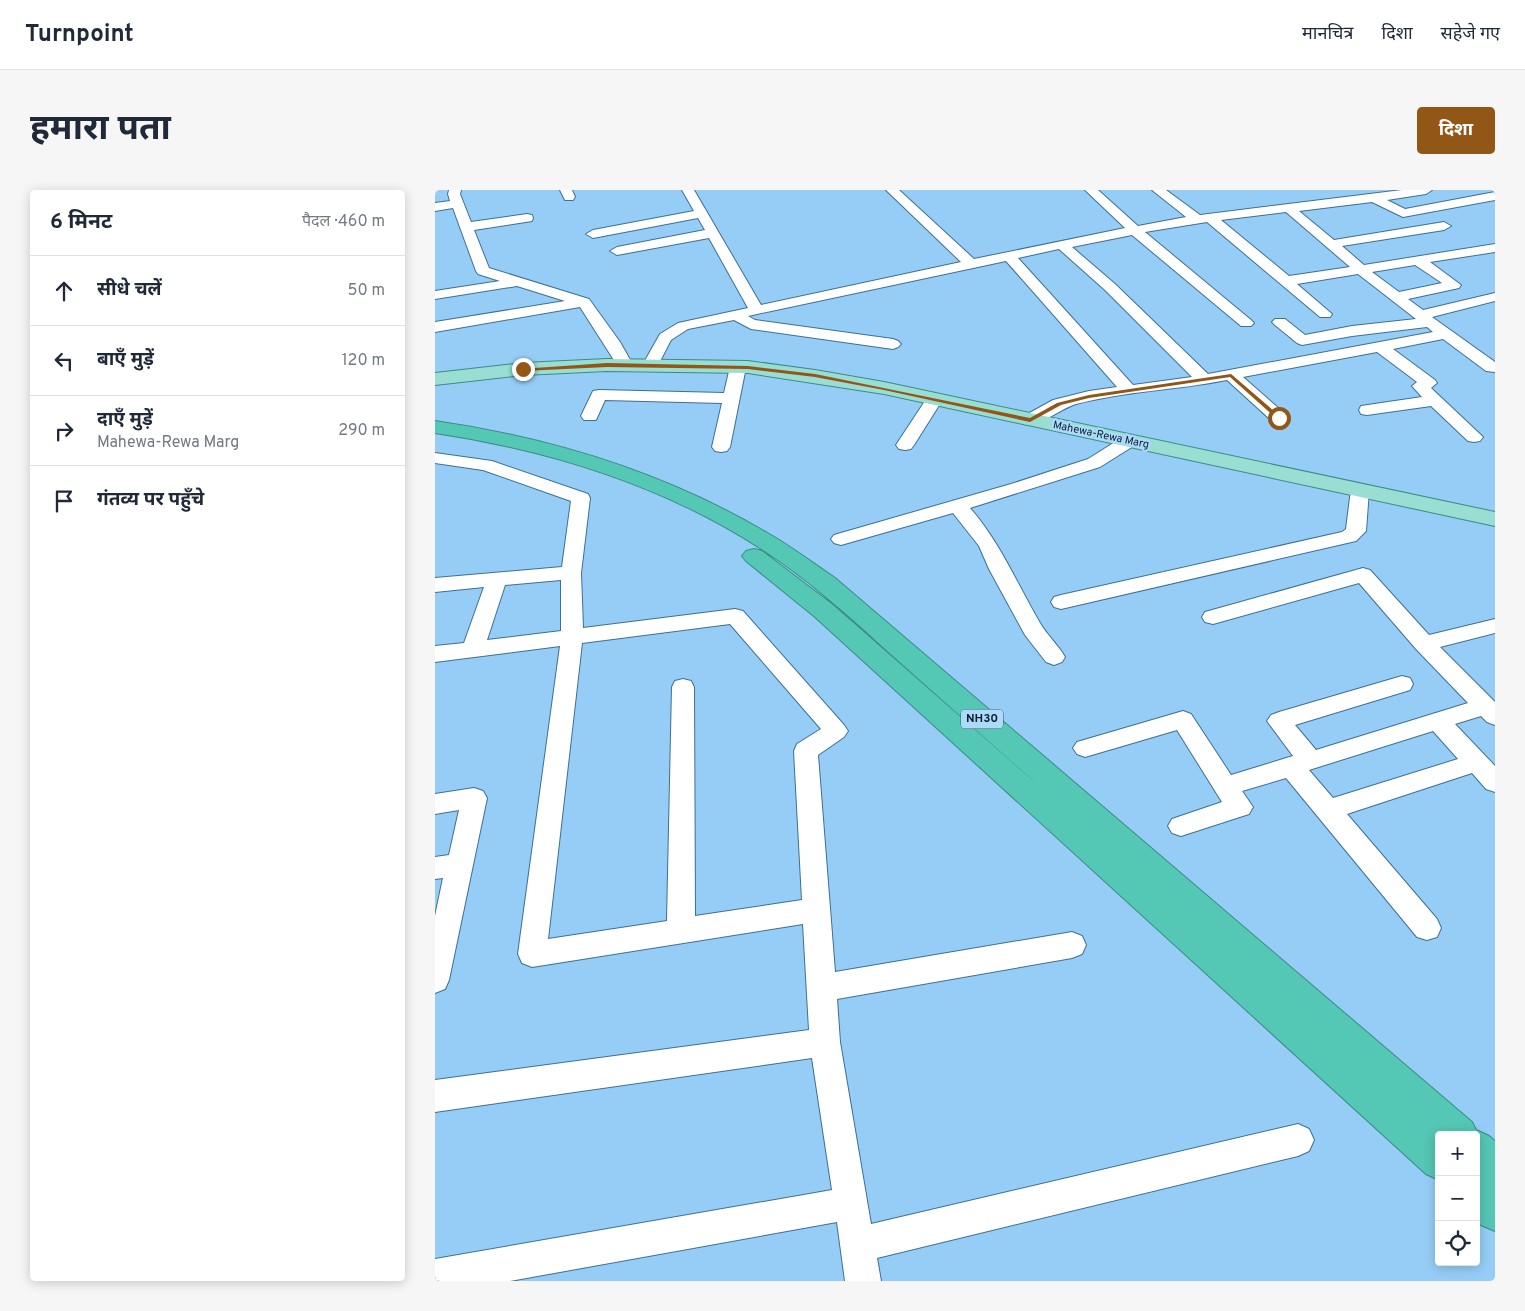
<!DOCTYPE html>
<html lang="hi">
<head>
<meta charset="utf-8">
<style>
  :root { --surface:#fff; --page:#f6f6f7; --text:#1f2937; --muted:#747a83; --line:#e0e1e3; --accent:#925617 }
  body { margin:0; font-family:Overpass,"Noto Sans Devanagari",sans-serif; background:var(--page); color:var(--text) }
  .controls { position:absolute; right:15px; bottom:15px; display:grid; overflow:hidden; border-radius:5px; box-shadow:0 2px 12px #0003 }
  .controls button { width:45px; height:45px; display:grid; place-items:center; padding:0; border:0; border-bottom:1px solid var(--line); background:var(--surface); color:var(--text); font:25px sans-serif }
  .stop { position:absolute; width:15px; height:15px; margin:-11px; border:4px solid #925617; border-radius:50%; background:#fff }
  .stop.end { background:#925617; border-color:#fff; box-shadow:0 1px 5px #0008 }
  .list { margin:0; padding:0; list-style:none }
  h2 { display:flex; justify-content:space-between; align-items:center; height:65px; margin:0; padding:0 20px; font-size:21px }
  h2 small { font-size:16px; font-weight:400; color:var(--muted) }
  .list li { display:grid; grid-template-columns:32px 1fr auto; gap:15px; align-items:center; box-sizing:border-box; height:70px; padding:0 20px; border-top:1px solid var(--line) }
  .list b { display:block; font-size:19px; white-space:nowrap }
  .list p { margin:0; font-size:16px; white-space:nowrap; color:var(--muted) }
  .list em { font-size:16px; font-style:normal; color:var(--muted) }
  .icon { flex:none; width:28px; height:28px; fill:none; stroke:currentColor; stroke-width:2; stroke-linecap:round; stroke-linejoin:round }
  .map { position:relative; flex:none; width:1060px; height:1091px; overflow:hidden; border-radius:5px }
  header { display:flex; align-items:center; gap:30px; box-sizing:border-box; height:70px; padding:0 25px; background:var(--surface); border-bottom:1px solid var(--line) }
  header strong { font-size:24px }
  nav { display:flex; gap:28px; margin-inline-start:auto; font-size:18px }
  .intro { display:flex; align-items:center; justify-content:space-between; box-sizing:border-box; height:120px; padding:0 30px }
  h1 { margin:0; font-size:35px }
  .button { padding:12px 22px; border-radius:5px; background:var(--accent); color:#fff; font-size:18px; font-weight:700 }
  main { display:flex; gap:30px; padding:0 30px }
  aside { flex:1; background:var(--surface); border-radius:5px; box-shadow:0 2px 12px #0003 }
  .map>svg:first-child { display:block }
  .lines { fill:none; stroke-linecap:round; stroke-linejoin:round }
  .minor-casing { stroke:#3c7095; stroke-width:2 }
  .major-casing { stroke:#3a8c85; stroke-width:2 }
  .highway-casing { stroke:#3a8c85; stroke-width:2 }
  .minor { fill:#fff; fill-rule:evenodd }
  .major { fill:#99ddd3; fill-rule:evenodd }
  .highway { fill:#55c7b5; fill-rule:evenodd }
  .route { fill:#925617 }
  .labels { text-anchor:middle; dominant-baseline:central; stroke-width:4.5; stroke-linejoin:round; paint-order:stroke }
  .far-street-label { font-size:11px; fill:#081e2d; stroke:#add9fa }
  .shield { fill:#add9fa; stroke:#3a566a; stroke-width:1 }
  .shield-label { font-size:12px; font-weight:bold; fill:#081e2d }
</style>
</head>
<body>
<header>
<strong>Turnpoint</strong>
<nav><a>मानचित्र</a><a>दिशा</a><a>सहेजे गए</a></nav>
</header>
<div class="intro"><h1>हमारा पता</h1><a class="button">दिशा</a></div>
<main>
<aside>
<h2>6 मिनट<small>पैदल · 460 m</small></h2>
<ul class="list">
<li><svg class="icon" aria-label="ahead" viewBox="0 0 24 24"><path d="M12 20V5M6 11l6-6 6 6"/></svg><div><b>सीधे चलें</b></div><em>50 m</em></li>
<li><svg class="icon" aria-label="left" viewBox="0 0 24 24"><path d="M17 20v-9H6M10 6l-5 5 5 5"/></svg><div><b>बाएँ मुड़ें</b></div><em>120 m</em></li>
<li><svg class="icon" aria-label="right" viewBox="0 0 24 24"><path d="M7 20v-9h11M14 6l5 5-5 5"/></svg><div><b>दाएँ मुड़ें</b><p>Mahewa-Rewa Marg</p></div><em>290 m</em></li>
<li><svg class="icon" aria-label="arrive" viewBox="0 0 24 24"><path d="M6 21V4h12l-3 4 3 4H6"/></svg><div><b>गंतव्य पर पहुँचे</b></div></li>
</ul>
</aside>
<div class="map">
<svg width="1060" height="1091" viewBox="0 0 1060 1091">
  <rect width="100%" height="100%" fill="#96cdf6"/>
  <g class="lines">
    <defs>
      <path id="minor" d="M14 0H26L25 4 36 32 92 24 97 25 98 28 97 31 39 40 54 78 154 109 185 152 198 175 196 178H184L145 117 0 142V132L130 111 82 96 0 109V101L65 91 43 84 41 81 18 18 0 21V13L15 11 13 4Z
        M125 0H137L140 7 138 10H130Z
        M247 0H259L326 115 526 72 451 0H464L539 69 690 38 650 0H663L703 36 751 27 717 0H731L765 25 967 0H997L991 4 952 10 970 19 1060 2V10L968 27 937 12 864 21 899 50 1009 32 1016 36 1009 40 907 56 929 75 1060 54V62L995 72 1026 95 1024 98 973 109 988 120 1060 103V111L997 127 1060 172V182L1051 181 1008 149 958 159 1000 190 1002 193 996 198 1048 247 1045 251 1039 252 1033 251 996 216 932 225 926 224 924 220 926 216 987 207 977 196 982 192 942 162 808 187 850 224 853 228 850 232 844 233 838 232 792 190C743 200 690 201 641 214 625 219 604 237 589 234L586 230 589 226 618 210 654 201 682 197 571 71 313 126 320 130 458 149 463 151 466 154 463 157 458 159 316 139 299 130 253 139 236 150 221 179H209L207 176 225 144 243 133 313 118 274 48 182 65 175 61 182 57 270 40 263 28 158 48 151 44 158 40 259 21ZM851 22 915 77 854 86 786 30ZM772 32 885 127H895L897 124 862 94 923 84 981 129 917 136 870 145 850 129H840L837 132 840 135 862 153 867 155 917 146 992 137 998 142 773 184 680 94 637 57 697 45 806 136H816L819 133 816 130 710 42ZM624 59 670 100 757 187 698 195 583 68ZM980 75 1007 93 964 102 937 82Z
        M303 172 309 174 311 177 295 257 292 261 286 262 280 261 277 257 287 213 170 210 161 230H149L146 226 158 201 164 200 289 203 295 177 297 174Z
        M500 204 506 205 508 209 479 255 476 259 470 260 464 259 461 255 494 205Z
        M694 246 700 247 703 251 700 255 665 277 535 318C565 352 582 394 605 433 612 445 623 455 630 467L627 472 619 475 611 472 590 445 554 379 544 356 518 323 406 355 399 353 396 349 399 345 576 294 653 269 688 247Z
        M0 263 57 271 153 304 155 308 146 383 148 438 300 419 308 421 409 535 413 541 409 547 383 565 400 782 637 742 647 746 651 755 647 764 637 768 402 809 405 852 436 1034 863 934 874 939 879 950 874 961 863 966 442 1068 446 1091H410L402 1032 75 1091H0V1069L397 1000 377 868 0 922V890L374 840 368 734 97 777 87 773 83 764 125 456 0 472V456L29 453 49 397 0 402V388L127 377 136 311 48 280 0 273ZM126 390V441L52 450 70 395ZM295 434 386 539 362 554 359 561 367 710 260 726 259 497 256 491 248 489 240 491 237 497 232 731 113 749 147 453Z
        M925 294 932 296 934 300 931 341 921 351 626 419 619 417 616 412 619 407 626 405 907 342 911 339 916 300 918 296Z
        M928 378 935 380 994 445 1060 429V443L1005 457 1060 512V535L1052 532 1046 526 1020 534 1060 576V602L1051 599 1037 583 912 624 1002 729 1006 738 1002 747 992 750 982 747 851 588 807 601 818 617 814 624 746 646 737 643 733 636 737 629 787 612 742 540 650 567 642 564 638 558 642 552 748 521 756 524 796 585 858 566 832 531 836 525 844 522 967 486 975 488 978 494 975 500 860 535 881 560 1033 513 981 459 924 393 778 434 770 432 767 427 770 422ZM998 541 1023 569 898 608 874 580Z
        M39 598 48 601 52 608 14 790 10 799 0 803V726L8 688 0 689V667L14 665 24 620 0 624V604Z"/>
      <path id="major" d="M172 169 313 171 380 180 449 192 1060 322V336L449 204 313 183 172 181 88 185 0 195V183L88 173Z"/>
      <path id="highway" d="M0 231C117 248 231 283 334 344 357 357 378 373 400 388L1037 932 1041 940 1054 946 1060 951V1041L1046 1035 1041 1030V945H1004V990L991 984 380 427 311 371 307 366 311 361 319 359 327 361 398 415 603 595C555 552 507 510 459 467 417 429 376 391 328 360 230 296 114 260 0 243Z"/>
    </defs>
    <!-- minor casing -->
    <use href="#minor" class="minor-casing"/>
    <!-- major casing -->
    <use href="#major" class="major-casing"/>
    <!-- highway casing -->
    <use href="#highway" class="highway-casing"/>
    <!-- minor -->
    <use href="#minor" class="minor"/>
    <!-- major -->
    <use href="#major" class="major"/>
    <!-- highway -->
    <use href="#highway" class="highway"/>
  </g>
  <!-- route -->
  <path class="route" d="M172 173 313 176 380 184 595 228 622 213 654 205 796 184 847 228 842 229 795 187 654 208 626 215 595 232 449 200 380 187 313 179 172 177 88 181 85 179Z"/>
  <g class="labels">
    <!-- far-street labels -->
    <g class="far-street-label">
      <text transform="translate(666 245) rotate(12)">Mahewa-Rewa Marg</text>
    </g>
    <!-- shield labels -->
    <rect class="shield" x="526" y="519.5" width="42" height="19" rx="4"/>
    <g class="shield-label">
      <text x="547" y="529">NH30</text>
    </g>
  </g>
</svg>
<div class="controls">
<button>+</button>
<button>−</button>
<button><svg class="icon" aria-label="locate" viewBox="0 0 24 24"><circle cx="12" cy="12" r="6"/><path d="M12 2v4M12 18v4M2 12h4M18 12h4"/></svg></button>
</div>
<div class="stop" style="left:844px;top:228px"></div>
<div class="stop end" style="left:88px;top:179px"></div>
</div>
</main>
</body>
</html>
